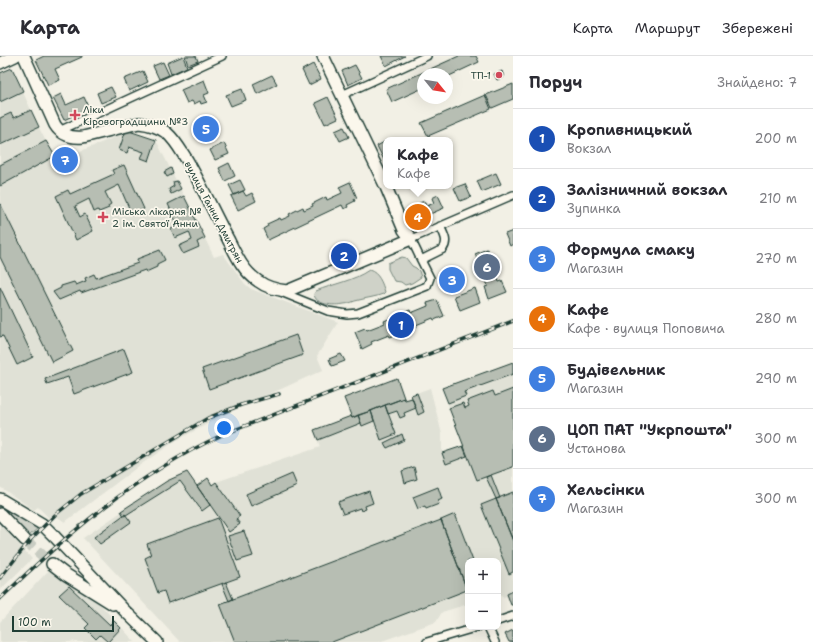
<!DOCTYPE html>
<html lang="uk">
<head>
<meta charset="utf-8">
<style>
  :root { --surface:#fff; --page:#f2f2f3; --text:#2b2b33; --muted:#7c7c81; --line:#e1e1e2; --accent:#d93025 }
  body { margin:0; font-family:"Shantell Sans",sans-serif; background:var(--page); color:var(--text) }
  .controls { position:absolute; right:12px; bottom:12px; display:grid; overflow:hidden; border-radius:8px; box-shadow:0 4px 16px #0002 }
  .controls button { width:36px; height:36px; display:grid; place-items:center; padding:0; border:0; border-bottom:1px solid var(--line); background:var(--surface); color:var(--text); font:20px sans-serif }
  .compass { position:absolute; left:417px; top:12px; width:36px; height:36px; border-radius:50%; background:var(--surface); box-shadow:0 4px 16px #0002; rotate:120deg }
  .scale { position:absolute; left:12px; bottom:10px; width:102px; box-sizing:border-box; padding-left:4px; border:2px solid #1f3d34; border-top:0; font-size:11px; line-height:14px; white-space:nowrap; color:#1f3d34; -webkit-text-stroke:3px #fbf7ec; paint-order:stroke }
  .you { position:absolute; left:224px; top:372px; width:14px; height:14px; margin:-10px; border:3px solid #fff; border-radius:50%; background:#1a73e8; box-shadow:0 0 0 6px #1a73e833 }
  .badge { display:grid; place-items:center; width:26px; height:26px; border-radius:50%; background:var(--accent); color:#fff; font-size:13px; font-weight:700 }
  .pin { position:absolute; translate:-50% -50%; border:2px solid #fff; box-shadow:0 1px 4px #0006 }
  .popup { position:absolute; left:383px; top:81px; width:70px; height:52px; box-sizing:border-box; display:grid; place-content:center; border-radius:8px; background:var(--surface); filter:drop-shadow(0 1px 3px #0005); font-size:13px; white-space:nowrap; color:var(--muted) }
  .popup b { font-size:15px; color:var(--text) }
  .popup::after { content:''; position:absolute; left:50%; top:100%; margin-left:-8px; border:8px solid transparent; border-top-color:var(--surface) }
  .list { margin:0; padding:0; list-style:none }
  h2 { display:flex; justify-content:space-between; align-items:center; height:52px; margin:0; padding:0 16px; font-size:17px }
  h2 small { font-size:13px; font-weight:400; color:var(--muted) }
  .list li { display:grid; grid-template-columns:26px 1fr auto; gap:12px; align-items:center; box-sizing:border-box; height:60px; padding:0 16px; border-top:1px solid var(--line) }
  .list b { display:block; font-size:15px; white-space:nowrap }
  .list p { margin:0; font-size:13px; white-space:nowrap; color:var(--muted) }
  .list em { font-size:13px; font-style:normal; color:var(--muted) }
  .map { position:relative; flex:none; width:513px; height:586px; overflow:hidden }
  header { display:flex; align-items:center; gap:24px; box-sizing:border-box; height:56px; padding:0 20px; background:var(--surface); border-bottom:1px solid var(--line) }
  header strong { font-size:19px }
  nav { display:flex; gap:22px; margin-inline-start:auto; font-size:14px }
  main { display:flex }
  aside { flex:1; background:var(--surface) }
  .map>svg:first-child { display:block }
  .built { fill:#e0e1d6 }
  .green { fill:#cfd2c8; stroke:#77887e }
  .building { fill:#b7beb3; stroke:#1f3d34 }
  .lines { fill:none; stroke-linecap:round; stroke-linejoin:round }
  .secondary-tunnel { stroke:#c8ccc2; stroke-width:11; stroke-dasharray:11 5.5; stroke-linecap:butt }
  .street-casing { stroke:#1f3d34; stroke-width:10 }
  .secondary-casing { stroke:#1f3d34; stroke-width:14 }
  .street { stroke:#fbf7ec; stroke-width:7 }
  .secondary { stroke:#fbf7ec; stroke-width:11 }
  .rail-casing { stroke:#1f3d34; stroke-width:3.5 }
  .rail { stroke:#fbf7ec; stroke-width:2; stroke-dasharray:6; stroke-linecap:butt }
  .poi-dot { fill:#d1495b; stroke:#fbf7ec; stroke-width:1.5 }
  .labels { text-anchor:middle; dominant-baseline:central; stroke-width:3.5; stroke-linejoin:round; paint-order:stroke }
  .poi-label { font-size:10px; fill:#1f3d34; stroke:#fbf7ec; text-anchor:start }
  .street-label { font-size:10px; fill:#1f3d34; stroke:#fbf7ec }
</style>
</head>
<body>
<header>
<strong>Карта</strong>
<nav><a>Карта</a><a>Маршрут</a><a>Збережені</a></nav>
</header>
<main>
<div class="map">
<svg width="513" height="586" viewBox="0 0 513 586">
  <rect width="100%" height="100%" fill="#f2f0e5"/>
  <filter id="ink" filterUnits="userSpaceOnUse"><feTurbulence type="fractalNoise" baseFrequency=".025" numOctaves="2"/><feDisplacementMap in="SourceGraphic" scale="8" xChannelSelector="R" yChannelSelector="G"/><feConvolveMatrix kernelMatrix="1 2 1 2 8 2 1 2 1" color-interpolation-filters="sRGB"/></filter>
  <g filter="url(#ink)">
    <!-- built -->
    <path class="built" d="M12 12 41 76 61 113 74 106 71 99 125 77 126 74 156 84 214 201 223 198 245 228 251 233 338 266 317 300 323 314 230 356 177 384 140 409 65 466 53 458 49 462 38 451 34 454 0 431V17Z
      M513 306V535L507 538 508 540 502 541 501 538H498V505H468V548L442 556 436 566 379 586H180L83 482 167 425 187 416 197 430 208 422 213 429 216 426 320 391 314 374 351 360 352 362 404 342 406 344 412 342 411 339 430 332 442 378V397L463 390 442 332Z
      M0 468 32 503 0 534Z
      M48 515 64 523 94 542 135 586H75L73 585 70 586H0V566Z"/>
    <!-- green -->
    <path class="green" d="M402 201 406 202 412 210 416 212 419 215 421 221 412 227 405 229 401 226 394 225 388 213V207Z
      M369 214C379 217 382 227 385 236L383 238C376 241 366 242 359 244 353 245 349 248 344 248 334 250 315 249 314 238L316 235C333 228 353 225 369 214Z
      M0 446 39 471 28 481 0 452Z"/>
    <!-- building -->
    <path class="building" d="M44 0H82V1L55 13 60 24 48 29 36 4Z
      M183 0 187 11 171 18 167 7Z
      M185 0H196L198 5 188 9Z
      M381 0H405L386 10Z
      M459 0H476L479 6 447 21V18H423V32L392 46 386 33Z
      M163 6 169 19 159 23 153 10Z
      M313 8 321 23 309 29 302 14Z
      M355 9 362 22 348 29 342 15Z
      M12 12 23 35 0 46V17Z
      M143 15 148 26 129 35 124 23Z
      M502 15 504 21 497 24 494 18Z
      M272 19 277 28 257 38 253 28Z
      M204 24 209 37 204 39 207 46 201 48 200 45 194 48 192 45 187 47 181 34Z
      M513 28V43L492 52 486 39Z
      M111 31 116 41 101 47 97 37Z
      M242 33 246 44 231 50 226 39Z
      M61 38 66 49 84 41 89 52 64 64 53 42Z
      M485 39 491 53 428 80 421 67Z
      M328 41 338 62 325 68 315 47Z
      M31 54 39 71 0 89V62L11 57 14 62Z
      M207 60 217 81 206 87 196 65Z
      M344 71 349 81 340 85 335 75Z
      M126 74 156 84 149 105 141 102 144 96 129 91 127 97 119 94Z
      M46 85 55 100 0 130V109Z
      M386 85V108L377 90Z
      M224 87 229 98 215 104 210 94Z
      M68 94 74 106 61 113 55 101Z
      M229 107 235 120 225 125 219 112Z
      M124 109 144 153 132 159 119 129 105 136 111 148 108 150 109 152 99 156 98 154 94 156 89 143 75 150 80 161 85 158 93 175 76 184 56 140 68 134 70 138 114 118 112 114Z
      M171 112 173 118 167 121 164 116Z
      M496 117 501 128 482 136 477 125Z
      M240 124 245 134 234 139 229 129Z
      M177 125 181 133 171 138 169 133 174 130 173 126Z
      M350 126 357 142 354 143 355 145 347 149 348 151 344 153 342 149 268 184 263 173 268 170 267 168 280 162 281 164 290 160 289 158 303 151 304 154 313 150 312 148 326 141 327 144 342 137 339 131Z
      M465 128 471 141 460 145 454 132Z
      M243 135 246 140 252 137 256 145 238 154 231 140Z
      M438 139 444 152 430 158 427 150 434 147 432 142Z
      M184 140 205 182 197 186 199 191 183 198 179 190 192 184 189 176 175 182 171 173 178 170 168 148Z
      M424 145 430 158 415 165 409 152Z
      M0 147 73 295 52 306 0 201Z
      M513 175V188L510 190 505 178Z
      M487 193 499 226 502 225 507 236 489 243 485 231 488 230 475 198Z
      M160 194 165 204 157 208V211L146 216 145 214 81 237 80 235 59 244 53 236 61 232V230L74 226 76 229 86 225 85 222 94 218 96 222 138 207 137 203Z
      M0 231 33 301 17 309 3 280 0 281Z
      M475 232 480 246 460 254 454 240Z
      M437 244 444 260 434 264 433 262 416 269 417 271 390 281 389 279 371 286 372 288 362 293 355 276 365 272 367 274 385 267 384 265 398 259 410 254 411 257 428 250 427 247Z
      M296 279 303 299 209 333 202 313Z
      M124 293 133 316 74 338 68 321 47 328 45 323Z
      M341 298 345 305 332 310 329 303Z
      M513 306V318L464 336 466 340 448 347 442 332Z
      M397 322 404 342 352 362 344 342Z
      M513 333V411L477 424 449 352 463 347 465 352 469 350 467 345 493 335 495 340Z
      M417 337 424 356 418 359 411 339Z
      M404 342 405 344 412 342 416 352 404 357 405 360 400 362 397 355 388 358 385 349Z
      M385 349 396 378 381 384 371 355Z
      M371 355 374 365 362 370 358 359Z
      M358 359 361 367 318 384 314 374 351 360 352 362Z
      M402 378 404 384 387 392 384 387Z
      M463 390 467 400 446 408 442 397Z
      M414 411 417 423 405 427 402 415Z
      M187 416 210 449 202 455 180 425 126 459 124 460 121 455 167 425Z
      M292 418 297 430 251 450 246 438Z
      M491 419 500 442 496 443 486 421Z
      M208 422 212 429 216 426 240 460 236 463 240 468 229 476 197 430Z
      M438 431 442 443 438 445 439 448 426 453 425 450 418 453 413 441Z
      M369 435 373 447 365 450 366 453 361 455 360 452 343 458 338 446Z
      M513 436V485L496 443Z
      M496 443 513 485V516L509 518 481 449Z
      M125 458 131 466 100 488 94 481Z
      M455 458 473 505H468L467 534 441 464Z
      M218 462 240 521 168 547 164 535 158 537 145 502 151 499 147 488Z
      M441 464 467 534 332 586H235L220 548Z
      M244 475 253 500 237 505 228 480Z
      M226 526 233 543 229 545 222 528Z
      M69 530 110 569 114 565 121 572 108 586 100 579 96 583 85 572 89 568 59 539Z
      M513 535V549H511L507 538Z
      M513 574V586H509L505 578Z"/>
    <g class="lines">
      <!-- secondary-tunnel -->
      <path class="secondary-tunnel" d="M25 484 52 508"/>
      <defs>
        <path id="street" d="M342 39 427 0
          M59 75 222 0
          M440 170C443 177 449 185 443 193L421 204 411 183 513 139
          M281 236 328 255 347 258 358 257 427 230 430 222 421 204
          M498 565 513 560
          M488 571 495 586
          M427 586 478 571"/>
        <path id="secondary" d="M24 0 55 69C61 79 72 82 83 81L139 67C149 68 159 71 167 77 176 85 181 95 187 104 202 130 214 157 228 183 236 199 243 215 258 225 266 231 277 234 287 235L411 183 404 174 386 131 323 0
          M0 7 15 0
          M0 443 42 468 55 481 125 555 157 586
          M0 458 25 484
          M52 508 65 518 113 548"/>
      </defs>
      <!-- street casing -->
      <use href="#street" class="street-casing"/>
      <!-- secondary casing -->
      <use href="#secondary" class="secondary-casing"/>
      <!-- street -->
      <use href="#street" class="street"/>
      <!-- secondary -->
      <use href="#secondary" class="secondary"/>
      <defs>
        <path id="rail" d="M0 522 31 483 55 459 81 438 208 362 241 349 279 338
          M0 543C67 478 137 418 222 379L513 265"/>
      </defs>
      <!-- rail casing -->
      <use href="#rail" class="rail-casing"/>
      <!-- rail -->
      <use href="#rail" class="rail"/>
    </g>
  </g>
  <!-- markers -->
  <g class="poi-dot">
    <circle cx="499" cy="19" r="4"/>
    <path d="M73 53h4v4h4v4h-4v4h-4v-4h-4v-4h4z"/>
    <path d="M101 155h4v4h4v4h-4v4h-4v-4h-4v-4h4z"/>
  </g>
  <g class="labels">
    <!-- poi labels -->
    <g class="poi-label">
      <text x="491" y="19" text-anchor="end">ТП-1</text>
      <text x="83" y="53">Ліки<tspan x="83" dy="12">Кіровоградщини №3</tspan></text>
      <text x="112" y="155">Міська лікарня №<tspan x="112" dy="12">2 ім. Святої Анни</tspan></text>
    </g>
    <!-- street labels -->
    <g class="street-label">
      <text transform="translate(214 156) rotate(62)">вулиця Ганни Дмитрян</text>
    </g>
  </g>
</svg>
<div class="controls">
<button>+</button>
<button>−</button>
</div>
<svg class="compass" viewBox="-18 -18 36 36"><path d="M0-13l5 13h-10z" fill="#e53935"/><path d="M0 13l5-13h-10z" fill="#7c7c81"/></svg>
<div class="scale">100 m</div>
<div class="you"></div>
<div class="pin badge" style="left:401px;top:269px;background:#1a4fb4">1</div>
<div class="pin badge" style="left:344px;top:200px;background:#1a4fb4">2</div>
<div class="pin badge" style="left:452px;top:224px;background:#3f7fe0">3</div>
<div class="pin badge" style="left:418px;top:161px;background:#e8710a">4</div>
<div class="popup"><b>Кафе</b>Кафе</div>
<div class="pin badge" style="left:206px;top:73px;background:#3f7fe0">5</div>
<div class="pin badge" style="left:487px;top:211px;background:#5c6f8a">6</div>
<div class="pin badge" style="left:65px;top:104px;background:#3f7fe0">7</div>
</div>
<aside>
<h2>Поруч<small>Знайдено: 7</small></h2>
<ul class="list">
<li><span class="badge" style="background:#1a4fb4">1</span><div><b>Кропивницький</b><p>Вокзал</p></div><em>200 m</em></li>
<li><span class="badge" style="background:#1a4fb4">2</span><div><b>Залізничний вокзал</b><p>Зупинка</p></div><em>210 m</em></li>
<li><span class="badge" style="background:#3f7fe0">3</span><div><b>Формула смаку</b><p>Магазин</p></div><em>270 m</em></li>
<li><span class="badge" style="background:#e8710a">4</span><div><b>Кафе</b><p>Кафе · вулиця Поповича</p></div><em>280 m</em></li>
<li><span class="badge" style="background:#3f7fe0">5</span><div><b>Будівельник</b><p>Магазин</p></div><em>290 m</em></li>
<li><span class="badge" style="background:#5c6f8a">6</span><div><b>ЦОП ПАТ &quot;Укрпошта&quot;</b><p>Установа</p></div><em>300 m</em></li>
<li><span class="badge" style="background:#3f7fe0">7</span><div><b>Хельсінки</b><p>Магазин</p></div><em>300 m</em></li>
</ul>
</aside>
</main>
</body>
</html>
